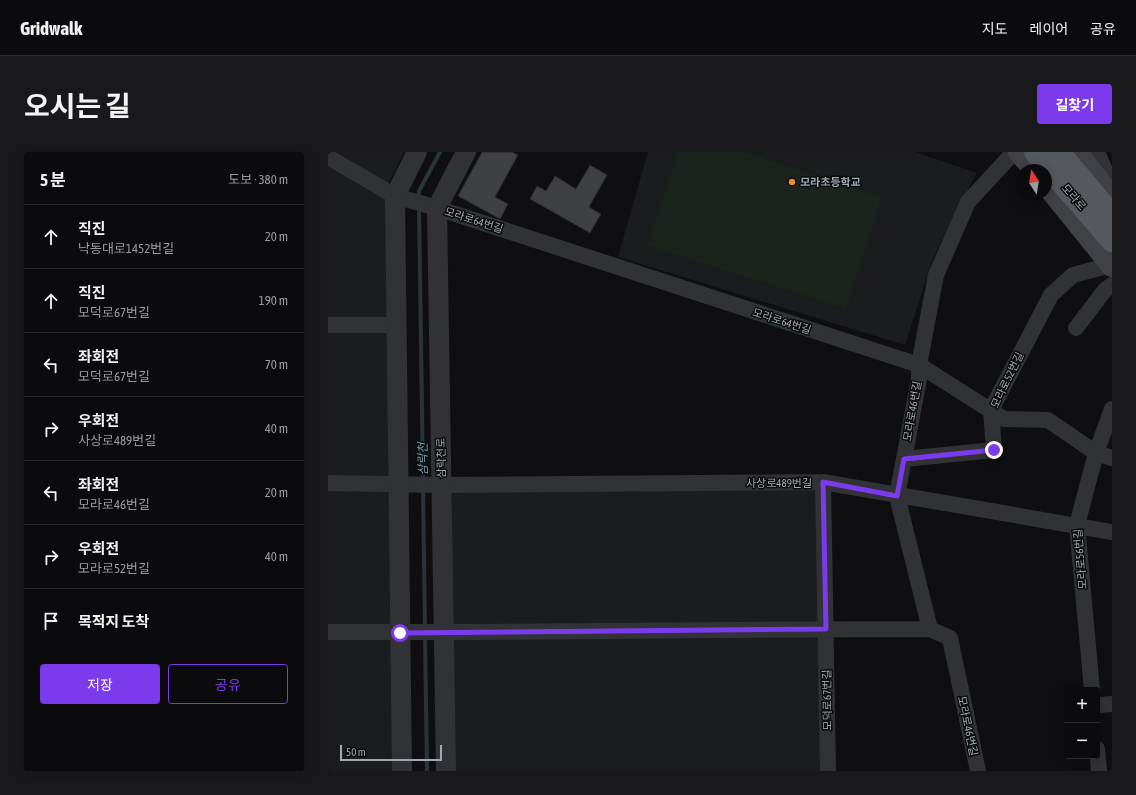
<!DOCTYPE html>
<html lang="ko">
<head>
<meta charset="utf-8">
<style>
  :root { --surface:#0b0b0d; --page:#19191b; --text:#f1f3f6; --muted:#9a9b9d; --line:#2b2b2e; --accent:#7c3aed }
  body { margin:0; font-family:"Asap Condensed","Noto Sans KR",sans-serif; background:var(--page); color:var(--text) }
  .controls { position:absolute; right:12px; bottom:12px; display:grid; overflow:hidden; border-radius:4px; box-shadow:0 2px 10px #0003 }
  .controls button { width:36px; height:36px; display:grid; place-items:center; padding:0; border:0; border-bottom:1px solid var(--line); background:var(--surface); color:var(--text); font:20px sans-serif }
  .compass { position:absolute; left:688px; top:12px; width:36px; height:36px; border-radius:50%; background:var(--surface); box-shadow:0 2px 10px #0003; rotate:348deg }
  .scale { position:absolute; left:12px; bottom:10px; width:102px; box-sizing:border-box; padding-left:4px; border:2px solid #a1a9b1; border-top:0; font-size:11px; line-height:14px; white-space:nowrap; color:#a1a9b1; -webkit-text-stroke:3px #0a0b0b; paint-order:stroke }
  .stop { position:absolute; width:12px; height:12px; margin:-9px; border:3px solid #7c3aed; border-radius:50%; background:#fff }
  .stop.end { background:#7c3aed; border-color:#fff; box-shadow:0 1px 4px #0008 }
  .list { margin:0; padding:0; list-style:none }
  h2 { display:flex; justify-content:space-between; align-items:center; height:52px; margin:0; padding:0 16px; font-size:17px }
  h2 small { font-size:13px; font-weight:400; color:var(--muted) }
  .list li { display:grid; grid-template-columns:26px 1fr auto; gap:12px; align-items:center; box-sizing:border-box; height:64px; padding:0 16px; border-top:1px solid var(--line) }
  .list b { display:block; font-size:15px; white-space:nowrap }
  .list p { margin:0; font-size:13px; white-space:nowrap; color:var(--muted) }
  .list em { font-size:13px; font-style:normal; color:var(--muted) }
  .actions { display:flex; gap:8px; padding:12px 16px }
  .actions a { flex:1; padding:9px 0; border:1px solid var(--accent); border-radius:4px; text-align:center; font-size:14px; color:var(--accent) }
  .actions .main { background:var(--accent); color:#fff }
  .icon { flex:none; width:22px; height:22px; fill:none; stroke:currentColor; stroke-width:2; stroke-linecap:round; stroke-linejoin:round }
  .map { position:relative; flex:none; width:784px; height:619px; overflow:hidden; border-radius:4px }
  header { display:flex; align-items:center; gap:24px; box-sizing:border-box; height:56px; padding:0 20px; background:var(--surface); border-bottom:1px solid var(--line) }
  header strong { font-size:19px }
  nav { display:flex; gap:22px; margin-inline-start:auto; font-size:14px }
  .intro { display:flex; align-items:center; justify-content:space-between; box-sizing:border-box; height:96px; padding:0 24px }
  h1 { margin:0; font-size:28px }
  .button { padding:10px 18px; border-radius:4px; background:var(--accent); color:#fff; font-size:14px; font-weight:700 }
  main { display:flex; gap:24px; padding:0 24px }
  aside { flex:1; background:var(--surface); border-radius:4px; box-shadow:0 2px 10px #0003 }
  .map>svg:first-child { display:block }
  .built { fill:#1b1c1d }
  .green { fill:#1c231c }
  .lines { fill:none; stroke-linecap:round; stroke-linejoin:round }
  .stream { stroke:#293438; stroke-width:4 }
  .building { fill:#3e4044; stroke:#292a2c }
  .minor { stroke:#303235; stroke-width:16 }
  .tertiary { stroke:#303235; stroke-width:20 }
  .secondary { stroke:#3f4145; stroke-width:22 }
  .trunk { stroke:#55585d; stroke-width:22 }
  .route { stroke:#7c3aed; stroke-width:5 }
  .poi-dot { fill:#ea8a2e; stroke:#0a0b0b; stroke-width:1.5 }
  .labels { text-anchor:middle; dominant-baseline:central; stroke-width:3; stroke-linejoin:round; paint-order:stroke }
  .poi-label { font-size:11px; font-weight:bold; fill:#a1a9b1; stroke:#0a0b0b; text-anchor:start }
  .street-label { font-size:11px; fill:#a1a9b1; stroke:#0a0b0b }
  .water-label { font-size:12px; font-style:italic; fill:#789cac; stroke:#0a0b0b }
</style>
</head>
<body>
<header>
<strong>Gridwalk</strong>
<nav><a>지도</a><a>레이어</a><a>공유</a></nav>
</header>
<div class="intro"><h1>오시는 길</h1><a class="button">길찾기</a></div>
<main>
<aside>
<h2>5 분<small>도보 · 380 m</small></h2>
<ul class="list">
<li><svg class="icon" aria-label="ahead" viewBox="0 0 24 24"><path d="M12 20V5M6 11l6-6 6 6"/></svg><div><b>직진</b><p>낙동대로1452번길</p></div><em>20 m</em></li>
<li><svg class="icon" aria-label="ahead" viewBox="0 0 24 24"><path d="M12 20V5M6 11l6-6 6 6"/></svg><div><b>직진</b><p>모덕로67번길</p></div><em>190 m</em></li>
<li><svg class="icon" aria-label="left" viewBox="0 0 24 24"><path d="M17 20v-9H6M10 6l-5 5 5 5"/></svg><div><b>좌회전</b><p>모덕로67번길</p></div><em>70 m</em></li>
<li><svg class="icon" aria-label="right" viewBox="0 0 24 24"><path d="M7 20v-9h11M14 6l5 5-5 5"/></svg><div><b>우회전</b><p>사상로489번길</p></div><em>40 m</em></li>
<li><svg class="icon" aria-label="left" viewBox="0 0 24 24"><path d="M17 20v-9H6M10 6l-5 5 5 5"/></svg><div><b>좌회전</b><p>모라로46번길</p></div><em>20 m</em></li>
<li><svg class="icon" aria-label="right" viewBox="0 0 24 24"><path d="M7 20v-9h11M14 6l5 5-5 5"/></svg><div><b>우회전</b><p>모라로52번길</p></div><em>40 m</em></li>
<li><svg class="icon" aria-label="arrive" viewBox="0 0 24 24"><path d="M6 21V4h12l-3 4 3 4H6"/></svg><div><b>목적지 도착</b></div></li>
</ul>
<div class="actions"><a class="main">저장</a><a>공유</a></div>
</aside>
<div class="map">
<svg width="784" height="619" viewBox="0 0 784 619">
  <rect width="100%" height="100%" fill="#0f0f11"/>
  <!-- built -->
  <path class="built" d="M0 0H76L61 30 68 619H0Z
    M320 0H587L649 21 626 63 604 109 577 193 290 105Z
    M484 336 497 348 500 619H127L118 340Z"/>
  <!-- green -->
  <path class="green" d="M350 0H415L554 45 518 157 319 93Z"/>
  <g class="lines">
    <!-- stream -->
    <path class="stream" d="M91 46V39L112 0
      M91 55 95 328
      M95 335 97 476
      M97 483 99 619"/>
  </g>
  <!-- building -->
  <path class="building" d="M154 0H184L190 3 167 45 180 52 172 67 130 44Z
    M262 13 279 23 261 55 273 62 262 81 202 47 209 34 218 39 227 24 248 37Z"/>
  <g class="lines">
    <!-- minor -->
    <path class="minor" d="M769 0 784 34
      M0 5 67 44 109 56 591 213 676 267 720 268 768 301 784 306
      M0 173H69
      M748 176 777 138 784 133
      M576 307 666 298 663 258 723 143 745 123 783 113
      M495 330 500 619
      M0 331 113 333 495 330 784 380
      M0 480C201 481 401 477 602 477
      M764 538 749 373 768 301 784 257
      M769 553 784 552
      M769 597 771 619
      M650 619 622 486 602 477 569 344 591 227V213L608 123 640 50 686 0"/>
    <!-- tertiary -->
    <path class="tertiary" d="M74 619 67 44 89 0
      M118 619 109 56 138 0"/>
    <!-- secondary -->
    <path class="secondary" d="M691 0 706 18
      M748 0 784 45
      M718 32 784 114"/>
    <!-- trunk -->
    <path class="trunk" d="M707 0 784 89
      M731 0 784 63"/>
  </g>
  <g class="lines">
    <!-- route -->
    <path class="route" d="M72 481 498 477 495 330 569 344 576 307 666 298"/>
  </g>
  <!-- markers -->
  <circle class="poi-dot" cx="464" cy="30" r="4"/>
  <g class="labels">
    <!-- poi labels -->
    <g class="poi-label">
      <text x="472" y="30">모라초등학교</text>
    </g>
    <!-- street labels -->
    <g class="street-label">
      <text transform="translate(746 45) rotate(49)">모라로</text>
      <text transform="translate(146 68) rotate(18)">모라로64번길</text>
      <text transform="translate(454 169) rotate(18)">모라로64번길</text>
      <text transform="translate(679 228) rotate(-64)">모라로52번길</text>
      <text transform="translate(584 259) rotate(-80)">모라로46번길</text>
      <text transform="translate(113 306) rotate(-91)">삼락천로</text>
      <text x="451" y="331">사상로489번길</text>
      <text transform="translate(752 407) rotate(-95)">모라로56번길</text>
      <text transform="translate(499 548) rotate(-91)">모덕로67번길</text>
      <text transform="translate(640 574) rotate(78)">모라로46번길</text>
    </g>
    <!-- water labels -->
    <g class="water-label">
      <text transform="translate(95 307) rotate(-91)">삼락천</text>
    </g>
  </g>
</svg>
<div class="controls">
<button>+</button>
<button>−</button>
</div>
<svg class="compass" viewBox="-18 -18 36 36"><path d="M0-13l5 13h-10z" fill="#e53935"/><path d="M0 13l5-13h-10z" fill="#9a9b9d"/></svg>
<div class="scale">50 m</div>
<div class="stop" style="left:72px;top:481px"></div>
<div class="stop end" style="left:666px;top:298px"></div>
</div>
</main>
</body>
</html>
